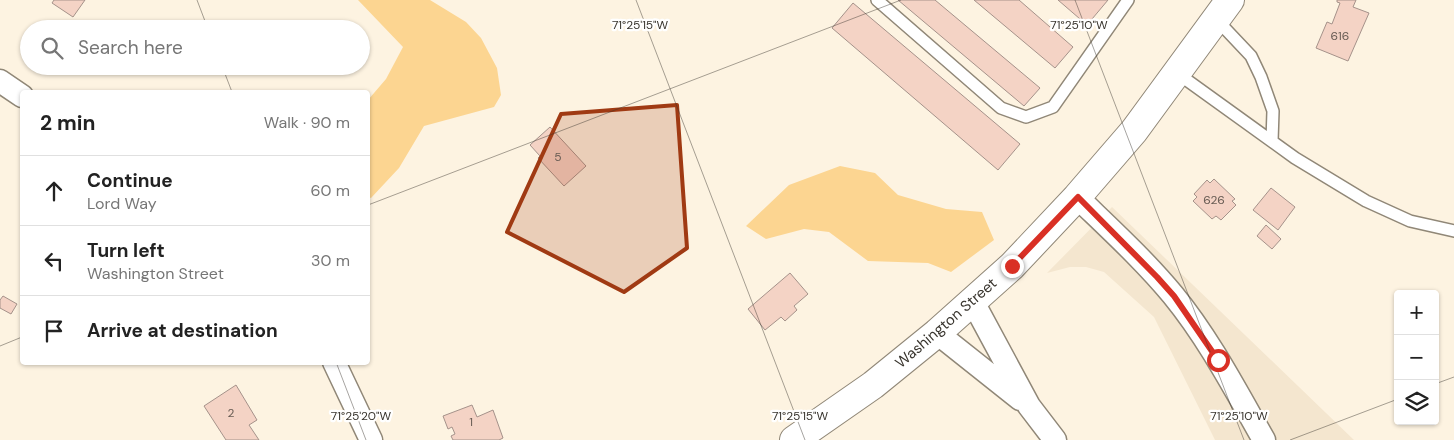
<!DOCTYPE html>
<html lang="en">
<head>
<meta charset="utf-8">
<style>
  :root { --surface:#fff; --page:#f6f6f6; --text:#222; --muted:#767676; --line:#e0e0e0 }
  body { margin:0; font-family:"DM Sans",sans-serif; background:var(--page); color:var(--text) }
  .controls { position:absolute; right:15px; bottom:15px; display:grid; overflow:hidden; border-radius:5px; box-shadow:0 1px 4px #0004 }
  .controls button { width:45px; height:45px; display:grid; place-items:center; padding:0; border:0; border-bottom:1px solid var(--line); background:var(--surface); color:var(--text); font:25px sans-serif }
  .stop { position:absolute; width:15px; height:15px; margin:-11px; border:4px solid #d93025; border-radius:50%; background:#fff }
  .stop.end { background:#d93025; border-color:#fff; box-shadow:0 1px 5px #0008 }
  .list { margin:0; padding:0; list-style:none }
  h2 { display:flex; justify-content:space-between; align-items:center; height:65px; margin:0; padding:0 20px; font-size:21px }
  h2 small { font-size:16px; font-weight:400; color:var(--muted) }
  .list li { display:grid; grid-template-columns:32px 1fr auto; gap:15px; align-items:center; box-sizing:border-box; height:70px; padding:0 20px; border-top:1px solid var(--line) }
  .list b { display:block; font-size:19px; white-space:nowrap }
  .list p { margin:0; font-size:16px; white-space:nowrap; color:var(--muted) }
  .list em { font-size:16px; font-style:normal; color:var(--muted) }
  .icon { flex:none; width:28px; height:28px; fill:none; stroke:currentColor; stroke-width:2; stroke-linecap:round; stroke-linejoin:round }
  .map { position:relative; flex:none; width:1454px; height:440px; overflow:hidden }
  .search { position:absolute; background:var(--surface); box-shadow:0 1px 4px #0004; left:20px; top:20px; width:350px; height:55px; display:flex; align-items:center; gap:12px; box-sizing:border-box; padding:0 18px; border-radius:28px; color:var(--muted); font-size:19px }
  .panel { position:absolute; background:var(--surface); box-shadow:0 1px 4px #0004; left:20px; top:90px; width:350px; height:275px; border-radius:5px }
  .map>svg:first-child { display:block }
  .built { fill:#f4e6cf }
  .green { fill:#fcd591 }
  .building { fill:#f4d3c5; stroke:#a5928a }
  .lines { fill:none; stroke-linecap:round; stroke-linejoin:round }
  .lane-casing { stroke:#908777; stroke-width:14 }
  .street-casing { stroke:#908777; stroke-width:25 }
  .secondary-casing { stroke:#908777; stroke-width:30 }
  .lane { stroke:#fff; stroke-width:11 }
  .street { stroke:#fff; stroke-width:22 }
  .secondary { stroke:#fff; stroke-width:28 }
  .route { stroke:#d93025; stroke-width:6 }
  .marked { fill:#a03a13; fill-opacity:0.2; stroke:#a03a13; stroke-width:4; stroke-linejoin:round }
  .ticks { fill:none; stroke:#39352e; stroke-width:1; stroke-opacity:0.45 }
  .labels { text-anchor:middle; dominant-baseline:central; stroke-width:4.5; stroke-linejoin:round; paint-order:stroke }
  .number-label { font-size:12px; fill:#685c54 }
  .street-label { font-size:15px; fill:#39352e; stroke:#fff }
  .ticks-label { font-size:12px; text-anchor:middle; fill:#39352e; stroke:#fff; stroke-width:4.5; stroke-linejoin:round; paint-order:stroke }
</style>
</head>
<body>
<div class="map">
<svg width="1454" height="440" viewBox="0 0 1454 440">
  <rect width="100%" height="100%" fill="#fdf3e1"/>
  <!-- built -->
  <path class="built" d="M1112 207 1354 440H1215L1154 317 1104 272 1086 267H1070L1047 273Z"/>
  <!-- green -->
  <path class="green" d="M358 0H430L466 22 481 38 497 68 501 95 494 107 424 126 399 168 371 198 368 197V100L386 79 403 47Z
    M840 166 875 173 898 195 946 209 982 212 994 240 951 272 928 263 868 261 829 232 804 229 766 239 746 226 789 185Z"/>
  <!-- building -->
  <path class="building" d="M54 0H85L73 17 52 3Z
    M898 0H935L1040 88 1024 106Z
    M974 0H1019L1073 47 1055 68Z
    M1058 0H1108L1087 25Z
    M1337 0H1356L1353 7 1369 13 1348 61 1316 48 1327 22 1332 24 1340 3 1337 2Z
    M853 3 1020 144 998 170 832 28Z
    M550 127 586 166 564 186 538 158 540 156 530 145Z
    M1214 179 1235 199 1232 201 1236 205 1221 220 1216 216 1212 219 1193 201 1197 197 1194 194 1207 180 1210 183Z
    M1271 188 1295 207 1278 230 1253 210Z
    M1266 225 1281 239 1272 249 1257 236Z
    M790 273 808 294 794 306 797 310 785 321 781 317 765 330 748 309Z
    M3 296 17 304 11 314 0 308V300Z
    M236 385 257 420 249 425 259 440H226L204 406Z
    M472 405 477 417 493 410 503 438 499 440H453L451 436 455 434 452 427 448 429 443 416Z"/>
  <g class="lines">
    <defs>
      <path id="lane" d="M877 0 1001 108 1026 117 1053 107 1128 0
        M1216 19 1251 56 1261 77 1273 111 1272 141
        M1177 73 1295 158 1366 201 1410 221 1454 231"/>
      <path id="street" d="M0 81 22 96
        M1077 197C1110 229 1144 260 1173 295 1209 339 1236 391 1264 440
        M973 302 1029 406 1055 440
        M937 333 1020 399
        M334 362 371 440"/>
      <path id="secondary" d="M794 440 873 385 937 333 1012 266 1077 197 1134 131 1230 0"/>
    </defs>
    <!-- lane casing -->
    <use href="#lane" class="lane-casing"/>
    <!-- street casing -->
    <use href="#street" class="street-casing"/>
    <!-- secondary casing -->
    <use href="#secondary" class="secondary-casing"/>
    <!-- lane -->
    <use href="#lane" class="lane"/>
    <!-- street -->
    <use href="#street" class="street"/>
    <!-- secondary -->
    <use href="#secondary" class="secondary"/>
  </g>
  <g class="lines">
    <!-- route -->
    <path class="route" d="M1012 266 1078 197 1157 277 1174 296 1218 360"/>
  </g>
  <!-- marked area -->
  <path class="marked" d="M677 105 687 248 624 292 507 232 561 114Z"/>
  <!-- ticks -->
  <path class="ticks" d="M197 0 208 29M636 0 805 440M1075 0 1244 440M222 66 232 92M368 205 901 0M0 346 22 337M336 362 366 440M1435 384 1454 377M1290 440 1398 399"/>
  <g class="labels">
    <!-- number labels -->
    <g class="number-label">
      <text x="1340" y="36">616</text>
      <text x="558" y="157">5</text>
      <text x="1214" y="200">626</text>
      <text x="231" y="413">2</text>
      <text x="471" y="422">1</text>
    </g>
    <!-- street labels -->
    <g class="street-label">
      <text transform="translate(946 323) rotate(-41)">Washington Street</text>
    </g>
  </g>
  <g class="ticks-label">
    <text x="640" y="29">71°25'15"W</text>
    <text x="1079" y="29">71°25'10"W</text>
    <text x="361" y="420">71°25'20"W</text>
    <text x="800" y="420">71°25'15"W</text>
    <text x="1239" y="420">71°25'10"W</text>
  </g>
</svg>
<div class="controls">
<button>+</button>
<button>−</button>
<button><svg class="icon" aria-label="layers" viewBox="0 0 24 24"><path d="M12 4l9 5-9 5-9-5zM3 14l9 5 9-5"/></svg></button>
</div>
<div class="stop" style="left:1218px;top:360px"></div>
<div class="stop end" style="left:1012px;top:266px"></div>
<div class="search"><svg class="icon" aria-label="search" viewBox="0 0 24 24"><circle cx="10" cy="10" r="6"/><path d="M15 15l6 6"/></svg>Search here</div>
<section class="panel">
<h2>2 min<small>Walk · 90 m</small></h2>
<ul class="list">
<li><svg class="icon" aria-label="ahead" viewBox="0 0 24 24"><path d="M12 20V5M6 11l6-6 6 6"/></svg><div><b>Continue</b><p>Lord Way</p></div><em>60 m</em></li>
<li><svg class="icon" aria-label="left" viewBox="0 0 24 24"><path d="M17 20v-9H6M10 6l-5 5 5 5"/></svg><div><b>Turn left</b><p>Washington Street</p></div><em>30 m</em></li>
<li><svg class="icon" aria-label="arrive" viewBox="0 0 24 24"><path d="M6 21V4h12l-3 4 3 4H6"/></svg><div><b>Arrive at destination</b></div></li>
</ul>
</section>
</div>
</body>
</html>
